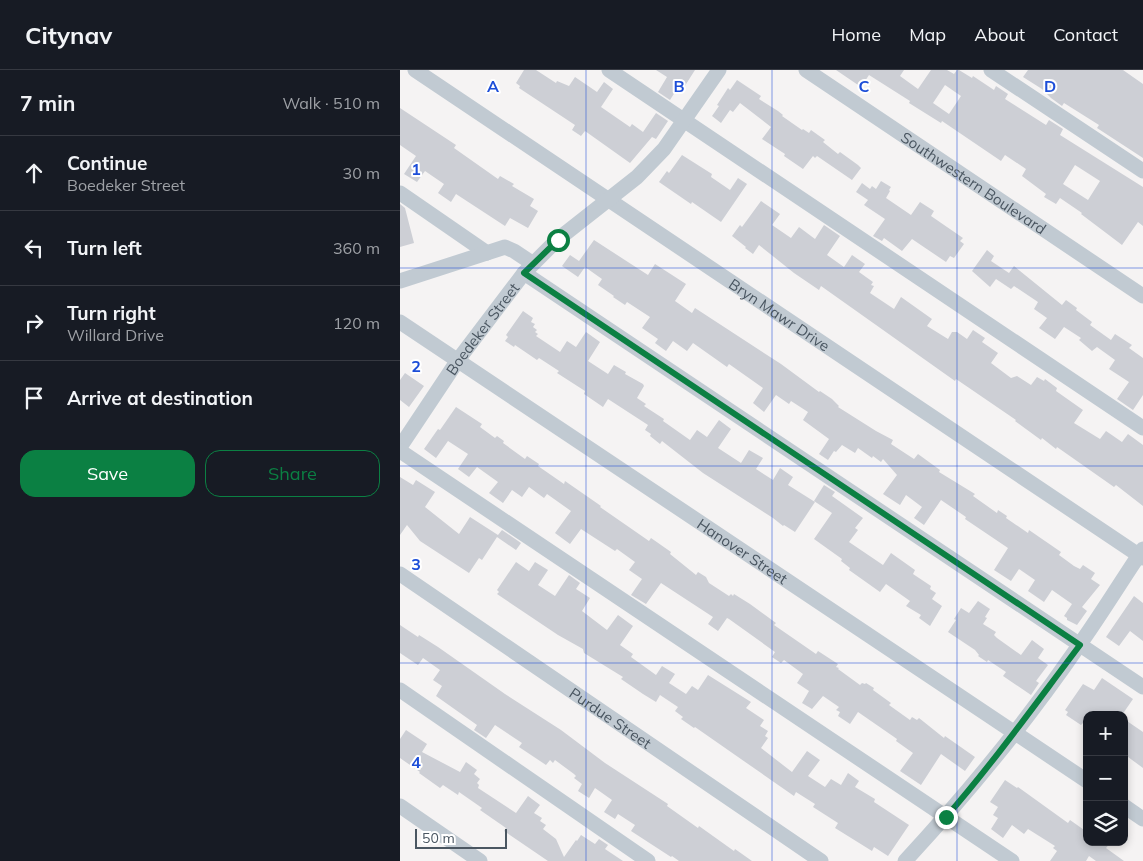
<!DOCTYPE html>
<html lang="en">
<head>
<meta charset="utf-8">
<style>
  :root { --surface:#171b24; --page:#20242c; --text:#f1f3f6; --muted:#9ea1a6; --line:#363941; --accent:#0b8043 }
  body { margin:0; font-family:Mulish,sans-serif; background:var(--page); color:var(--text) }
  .controls { position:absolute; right:15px; bottom:15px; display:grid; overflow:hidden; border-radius:10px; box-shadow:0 2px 8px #0003 }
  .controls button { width:45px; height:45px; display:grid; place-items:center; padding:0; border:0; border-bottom:1px solid var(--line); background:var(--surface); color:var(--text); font:25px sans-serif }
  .scale { position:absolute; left:15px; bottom:12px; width:92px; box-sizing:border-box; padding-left:5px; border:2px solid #4a5661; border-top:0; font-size:14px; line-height:18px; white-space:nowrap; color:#4a5661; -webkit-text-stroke:4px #fff; paint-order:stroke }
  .stop { position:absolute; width:15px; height:15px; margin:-11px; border:4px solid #0b8043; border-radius:50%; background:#fff }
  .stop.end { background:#0b8043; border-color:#fff; box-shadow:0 1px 5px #0008 }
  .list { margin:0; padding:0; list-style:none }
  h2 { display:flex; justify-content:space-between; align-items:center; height:65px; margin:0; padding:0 20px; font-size:21px }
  h2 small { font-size:16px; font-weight:400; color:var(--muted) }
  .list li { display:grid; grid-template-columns:32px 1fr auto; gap:15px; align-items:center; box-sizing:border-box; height:75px; padding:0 20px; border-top:1px solid var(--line) }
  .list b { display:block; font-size:19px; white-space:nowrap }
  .list p { margin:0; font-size:16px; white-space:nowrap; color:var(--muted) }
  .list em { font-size:16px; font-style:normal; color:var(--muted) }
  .actions { display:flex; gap:10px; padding:15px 20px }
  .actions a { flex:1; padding:11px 0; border:1px solid var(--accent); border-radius:15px; text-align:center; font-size:18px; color:var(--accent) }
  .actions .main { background:var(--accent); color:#fff }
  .icon { flex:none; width:28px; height:28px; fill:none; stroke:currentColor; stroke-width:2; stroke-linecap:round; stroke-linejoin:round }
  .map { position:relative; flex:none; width:743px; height:791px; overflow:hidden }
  header { display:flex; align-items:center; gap:30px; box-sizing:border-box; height:70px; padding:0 25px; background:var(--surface); border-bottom:1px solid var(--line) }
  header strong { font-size:24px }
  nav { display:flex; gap:28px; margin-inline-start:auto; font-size:18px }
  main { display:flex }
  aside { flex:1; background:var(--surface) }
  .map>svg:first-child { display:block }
  .building { fill:#cdcfd5; fill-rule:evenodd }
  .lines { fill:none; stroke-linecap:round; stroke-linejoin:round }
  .minor { stroke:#c1cad2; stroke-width:15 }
  .route { stroke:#0b8043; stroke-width:6 }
  .grid { fill:none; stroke:#1d4ed8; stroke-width:1; stroke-opacity:0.55 }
  .labels { text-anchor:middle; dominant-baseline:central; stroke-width:4; stroke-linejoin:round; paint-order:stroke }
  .street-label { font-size:15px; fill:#4a5661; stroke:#fff }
  .grid-label { font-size:16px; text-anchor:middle; font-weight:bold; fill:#1d4ed8; stroke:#fff; stroke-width:4; stroke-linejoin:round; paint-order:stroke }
</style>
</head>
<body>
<header>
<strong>Citynav</strong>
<nav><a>Home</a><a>Map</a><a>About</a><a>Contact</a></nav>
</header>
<main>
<aside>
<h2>7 min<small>Walk · 510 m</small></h2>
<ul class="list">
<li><svg class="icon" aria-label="ahead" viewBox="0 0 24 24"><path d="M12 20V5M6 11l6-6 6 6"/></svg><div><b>Continue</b><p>Boedeker Street</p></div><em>30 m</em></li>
<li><svg class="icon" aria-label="left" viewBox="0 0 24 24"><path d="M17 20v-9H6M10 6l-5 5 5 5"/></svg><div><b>Turn left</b></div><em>360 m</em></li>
<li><svg class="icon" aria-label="right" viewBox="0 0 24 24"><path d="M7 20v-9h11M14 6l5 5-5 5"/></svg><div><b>Turn right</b><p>Willard Drive</p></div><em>120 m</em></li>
<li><svg class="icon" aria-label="arrive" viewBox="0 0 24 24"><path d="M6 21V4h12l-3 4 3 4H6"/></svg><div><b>Arrive at destination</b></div></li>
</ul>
<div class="actions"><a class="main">Save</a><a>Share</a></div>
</aside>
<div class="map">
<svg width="743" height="791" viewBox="0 0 743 791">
  <rect width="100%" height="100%" fill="#f5f3f3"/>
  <!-- building -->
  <path class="building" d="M124 0H136L156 13 157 11 169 16 175 7 197 22 204 12 213 19 201 37 230 57 232 54 243 62 256 43 268 51 256 69 252 67 230 93 185 61 181 66 172 60 175 55 119 18 120 16 116 13Z
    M256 0H295L281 22 277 19 270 30 258 22 267 7Z
    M436 0H504L500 6 518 19 531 0H547L554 4 557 0H559L572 8 573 6 594 20 596 16 608 24 605 29 646 55 649 50 663 59 660 65 743 117V156L738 152 722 175 681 144 682 143 660 128 656 134 644 127 646 124 622 106 626 99 605 85 601 91 542 51 541 53 509 33 510 31 469 5 461 17ZM545 15 561 26 549 44 533 33ZM675 95 700 111 688 130 663 114Z
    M628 0H723L743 14V88L697 58 699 55 664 33 662 36 651 28 642 19 623 7Z
    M337 10 361 26 359 29 378 41 383 45 382 46 402 60 403 59 409 63 411 60 425 70 423 72 438 84 440 82 458 95 461 98 452 110 417 86 415 88 413 86 403 99 384 86 385 84 362 69 371 57 340 33 333 42 330 40 321 53 312 46 319 36 317 35 328 18 330 20Z
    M0 38 56 75 54 78 98 109 100 106 114 114 112 116 134 129 130 136 138 141 128 158 110 148 105 156 56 124 51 132 38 123 44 114 25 101 17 112 4 104 16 86 0 75Z
    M282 85 312 104 311 107 330 120 338 108 347 114 321 152 292 132 291 134 259 112 267 101 269 103Z
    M481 111 491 117 489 120 490 121 486 128 511 145 520 132 534 141 531 146 563 168 560 171 564 174 554 188 550 186 546 192 512 169 502 181 484 168 482 171 473 166 485 149 464 135 468 130 456 122 462 113 470 119 472 116 476 119Z
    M361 131 380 144 372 155 391 168 399 157 415 169 424 155 440 166 427 185 444 197 452 185 465 194 459 202 473 212 471 215 474 216 470 223 494 239 501 227 532 249 527 256 548 269 552 262H557L567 269 573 260 585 268 582 272 598 283 591 293 611 308 617 306 631 315 637 307 644 311 645 309 657 318 656 321 683 340 674 353 700 369 706 361 722 372 728 364 743 375V436L716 415 714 417 657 377 656 379 642 368 641 370 615 351 616 350 556 309 555 311 421 216 419 220 394 203 359 175 353 184 345 178 346 177 332 166 340 155 342 157Z
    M0 134 5 138 14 173 0 177Z
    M194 170 248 205 255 194 286 214 275 231 292 243 295 238 381 294 419 322 420 321 432 329 439 336 438 337 476 361 493 370 491 374 514 389 518 384 540 400 539 402 575 424 573 426 597 443 598 440 607 446 606 448 628 463 629 460 661 482 659 485 674 496 680 499 683 495 695 503 691 509 700 515 682 537 687 541 677 555 667 550V548L664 546 672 534 652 520 644 532 628 521 635 510 619 499 611 511 594 500 608 478 565 449 566 447 541 430 524 455 514 448 522 437 506 425 500 435 483 424 497 405 483 389 481 392 473 386 472 388 458 378 455 383 442 375 436 382 434 381 428 390 419 384 429 369 403 350 408 342 391 331 389 334 376 325 364 342 353 333 363 318 329 294 327 297 293 273 287 281 273 271 266 281 255 273 258 269 242 258 250 247 227 232 225 235 213 227 214 226 198 215 202 209 185 197 178 207 162 196 170 185 179 191Z
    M587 180 594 186 591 191 609 203 614 196 662 235 666 230 677 238 676 240 692 252 690 255 711 270 715 264 732 275 729 278 743 288V325L733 340 717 329 729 312 709 299 715 290 697 277 692 281 679 270 681 268 664 257 655 269 639 258 647 248 634 239 638 232 614 216 611 219 596 209 590 217 572 201Z
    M123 241 133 248 131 252 135 254 133 257 137 260 135 262 138 264 136 266 160 282 167 271 176 277 186 262 200 272 188 291 208 304 214 295 226 302 225 304 243 314 244 316 237 328 246 334 244 336 264 349 263 351 290 370 297 360 307 367 319 350 331 359 318 378 341 393 349 380 363 388 356 399 373 410 380 398 393 407 388 415 415 432 395 462 384 455 383 456 373 448 303 403 262 371 260 374 250 366 251 364 245 360 248 355 208 329 203 337 184 324 185 321 157 303 159 301 139 288 137 290 115 275 114 277 105 271 108 267 106 265Z
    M5 303 24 316 9 337 0 330V310Z
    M56 337 82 354 80 357 95 368 97 366 104 371 103 373 125 389 127 386 139 394 138 396 164 414 165 411 201 436 200 437 249 471 251 468 271 482 270 484 296 505 298 502 306 507 309 513 329 526 331 524 333 526 334 524 350 534 376 553 374 555 416 584 418 581 438 594 436 597 439 598 438 599 460 615 462 613 465 614 466 613 474 618 473 620 491 633 489 635 510 650 512 647 517 650 519 648 544 668 545 666 575 687 565 701 541 684 521 715 500 701 513 683 496 671 497 669 458 642 450 654 438 646 440 642 436 640 439 637 423 626 412 639 402 633 409 621 397 613 403 604 384 590 381 593 372 587 375 582 329 549 327 548 318 561 308 554 313 547 261 513 246 534 231 525 242 509 229 500 235 492 217 479 215 481 181 459 170 474 155 463 171 441 147 424 144 428 129 417 122 427 112 420 103 433 89 423 98 412 77 397 69 407 58 399 68 384 48 371 36 388 24 379 38 359 40 360Z
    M0 407 13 415 16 410 35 422 25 437 59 464 70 447 98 465 102 460 121 473 116 480 97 467 82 490 79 488 69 503 20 471 7 455 0 465Z
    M424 415 435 422 432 426 463 448 455 458 458 460 449 472 483 495 491 483 515 500 513 504 531 516 530 519 536 523 532 529 542 536 530 556 519 548 521 545 506 536 510 531 486 514 480 522 449 500 450 498 441 491 442 489 414 469 432 443 414 431Z
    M116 492 129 501 135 492 148 500 138 515 155 526 169 505 180 513 176 519 190 528 182 541 207 560 218 545 233 556 220 575 233 584 231 587 256 605 262 596 275 604 269 613 286 624 292 616 298 620 308 605 351 632 346 638 364 650 360 656 368 661 365 666 368 668 361 678 392 702 407 681 420 690 408 706 425 717 431 709 441 715 448 703 459 711 455 717 475 729 474 732 509 755 488 786 474 777 472 781 435 758 438 753 413 737 415 734 396 722 394 726 295 657 294 658 281 649 283 647 275 641 278 637 260 625 256 632 243 624 221 609 223 607 184 583 183 579 158 565 97 524 99 522 97 520Z
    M734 526 743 533V571L730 561 719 576 706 567Z
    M578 531 590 539 585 547 587 548 583 554 596 562 594 565 597 568 621 585 632 570 644 579 638 588 648 595 636 611 639 613 631 625 603 606 606 602 588 590 587 592 578 586 579 585 575 580 548 562 556 550 554 549 561 538 569 543Z
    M0 555 18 567 19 565 38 577 105 624 161 660 205 693 268 734 267 736 298 758 299 756 334 781 335 779 352 791H279L272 786 271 787 231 761 235 755 218 744 215 749 204 742 212 730 195 718 189 728 178 721 182 714 174 708 176 706 174 704 155 690 153 693 150 690 146 695 119 677 122 673 95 655 86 668 74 660 77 655 36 626 42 616 33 610 40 600 23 588 18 595 0 583Z
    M702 608 733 629 722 645H687V655L683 653 681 655 666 645 668 642 665 640 683 614 694 620Z
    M724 649 743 662V698L724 684Z
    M6 660 27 674 22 682 60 702 66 692 77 700 74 704 80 709 77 713 79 715 78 718 116 743 128 726 140 735 134 743 142 748 140 751 146 755 143 759 156 769 164 787 176 770 177 771 181 765 195 774 199 769 208 775 205 779 223 791H148L104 761 106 758 80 740 82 738 59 722 58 725 43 715 40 718 19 703 20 702 0 688V669Z
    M605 710 617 718 618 717 668 753 670 750 687 762V772H711L706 778 724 791H696L689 786 686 791H650L657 781 653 778 655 776 628 759 624 764 612 755 603 768 591 759 598 748 593 745 598 737 590 732Z"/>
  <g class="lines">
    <!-- minor -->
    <g class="minor">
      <path id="s1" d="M15 0 743 488"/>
      <path d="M209 0 743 358"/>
      <path id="s2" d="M406 0 743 226"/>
      <path d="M591 0 743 101"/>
      <path d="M0 123 87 183"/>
      <path d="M124 203 743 617"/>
      <path d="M0 211 105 177 114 181 132 193"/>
      <path id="s3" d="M0 252 687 711"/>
      <path id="s4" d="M0 377 58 290 124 203 157 170 237 107 264 79 319 0"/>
      <path d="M0 381 612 791"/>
      <path id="s5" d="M0 504 421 791"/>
      <path d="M0 620 248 791"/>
      <path d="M0 736 80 791"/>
      <path d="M724 736 743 749"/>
      <path d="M505 791C568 723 627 651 680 574 702 543 722 510 743 479"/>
    </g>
  </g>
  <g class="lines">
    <!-- route -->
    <path class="route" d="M158 170 124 203 680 575C636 633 594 692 546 747"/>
  </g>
  <!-- grid -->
  <path class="grid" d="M186 0V791M372 0V791M557 0V791M0 198H743M0 396H743M0 593H743"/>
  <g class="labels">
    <!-- street labels -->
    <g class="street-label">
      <text stroke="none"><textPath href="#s2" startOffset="202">Southwestern Boulevard</textPath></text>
      <text stroke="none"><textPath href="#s1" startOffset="439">Bryn Mawr Drive</textPath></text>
      <text stroke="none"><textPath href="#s4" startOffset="144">Boedeker Street</textPath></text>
      <text stroke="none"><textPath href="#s3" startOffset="412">Hanover Street</textPath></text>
      <text stroke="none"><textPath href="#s5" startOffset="255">Purdue Street</textPath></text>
    </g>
  </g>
  <g class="grid-label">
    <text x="93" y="22">A</text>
    <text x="279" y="22">B</text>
    <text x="464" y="22">C</text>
    <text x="650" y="22">D</text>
    <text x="16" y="105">1</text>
    <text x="16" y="302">2</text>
    <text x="16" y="500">3</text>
    <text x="16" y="698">4</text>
  </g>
</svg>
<div class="controls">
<button>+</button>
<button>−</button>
<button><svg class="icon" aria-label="layers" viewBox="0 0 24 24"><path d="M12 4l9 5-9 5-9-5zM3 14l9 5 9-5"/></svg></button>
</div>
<div class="scale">50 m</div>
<div class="stop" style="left:158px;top:170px"></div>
<div class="stop end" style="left:546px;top:747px"></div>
</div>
</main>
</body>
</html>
